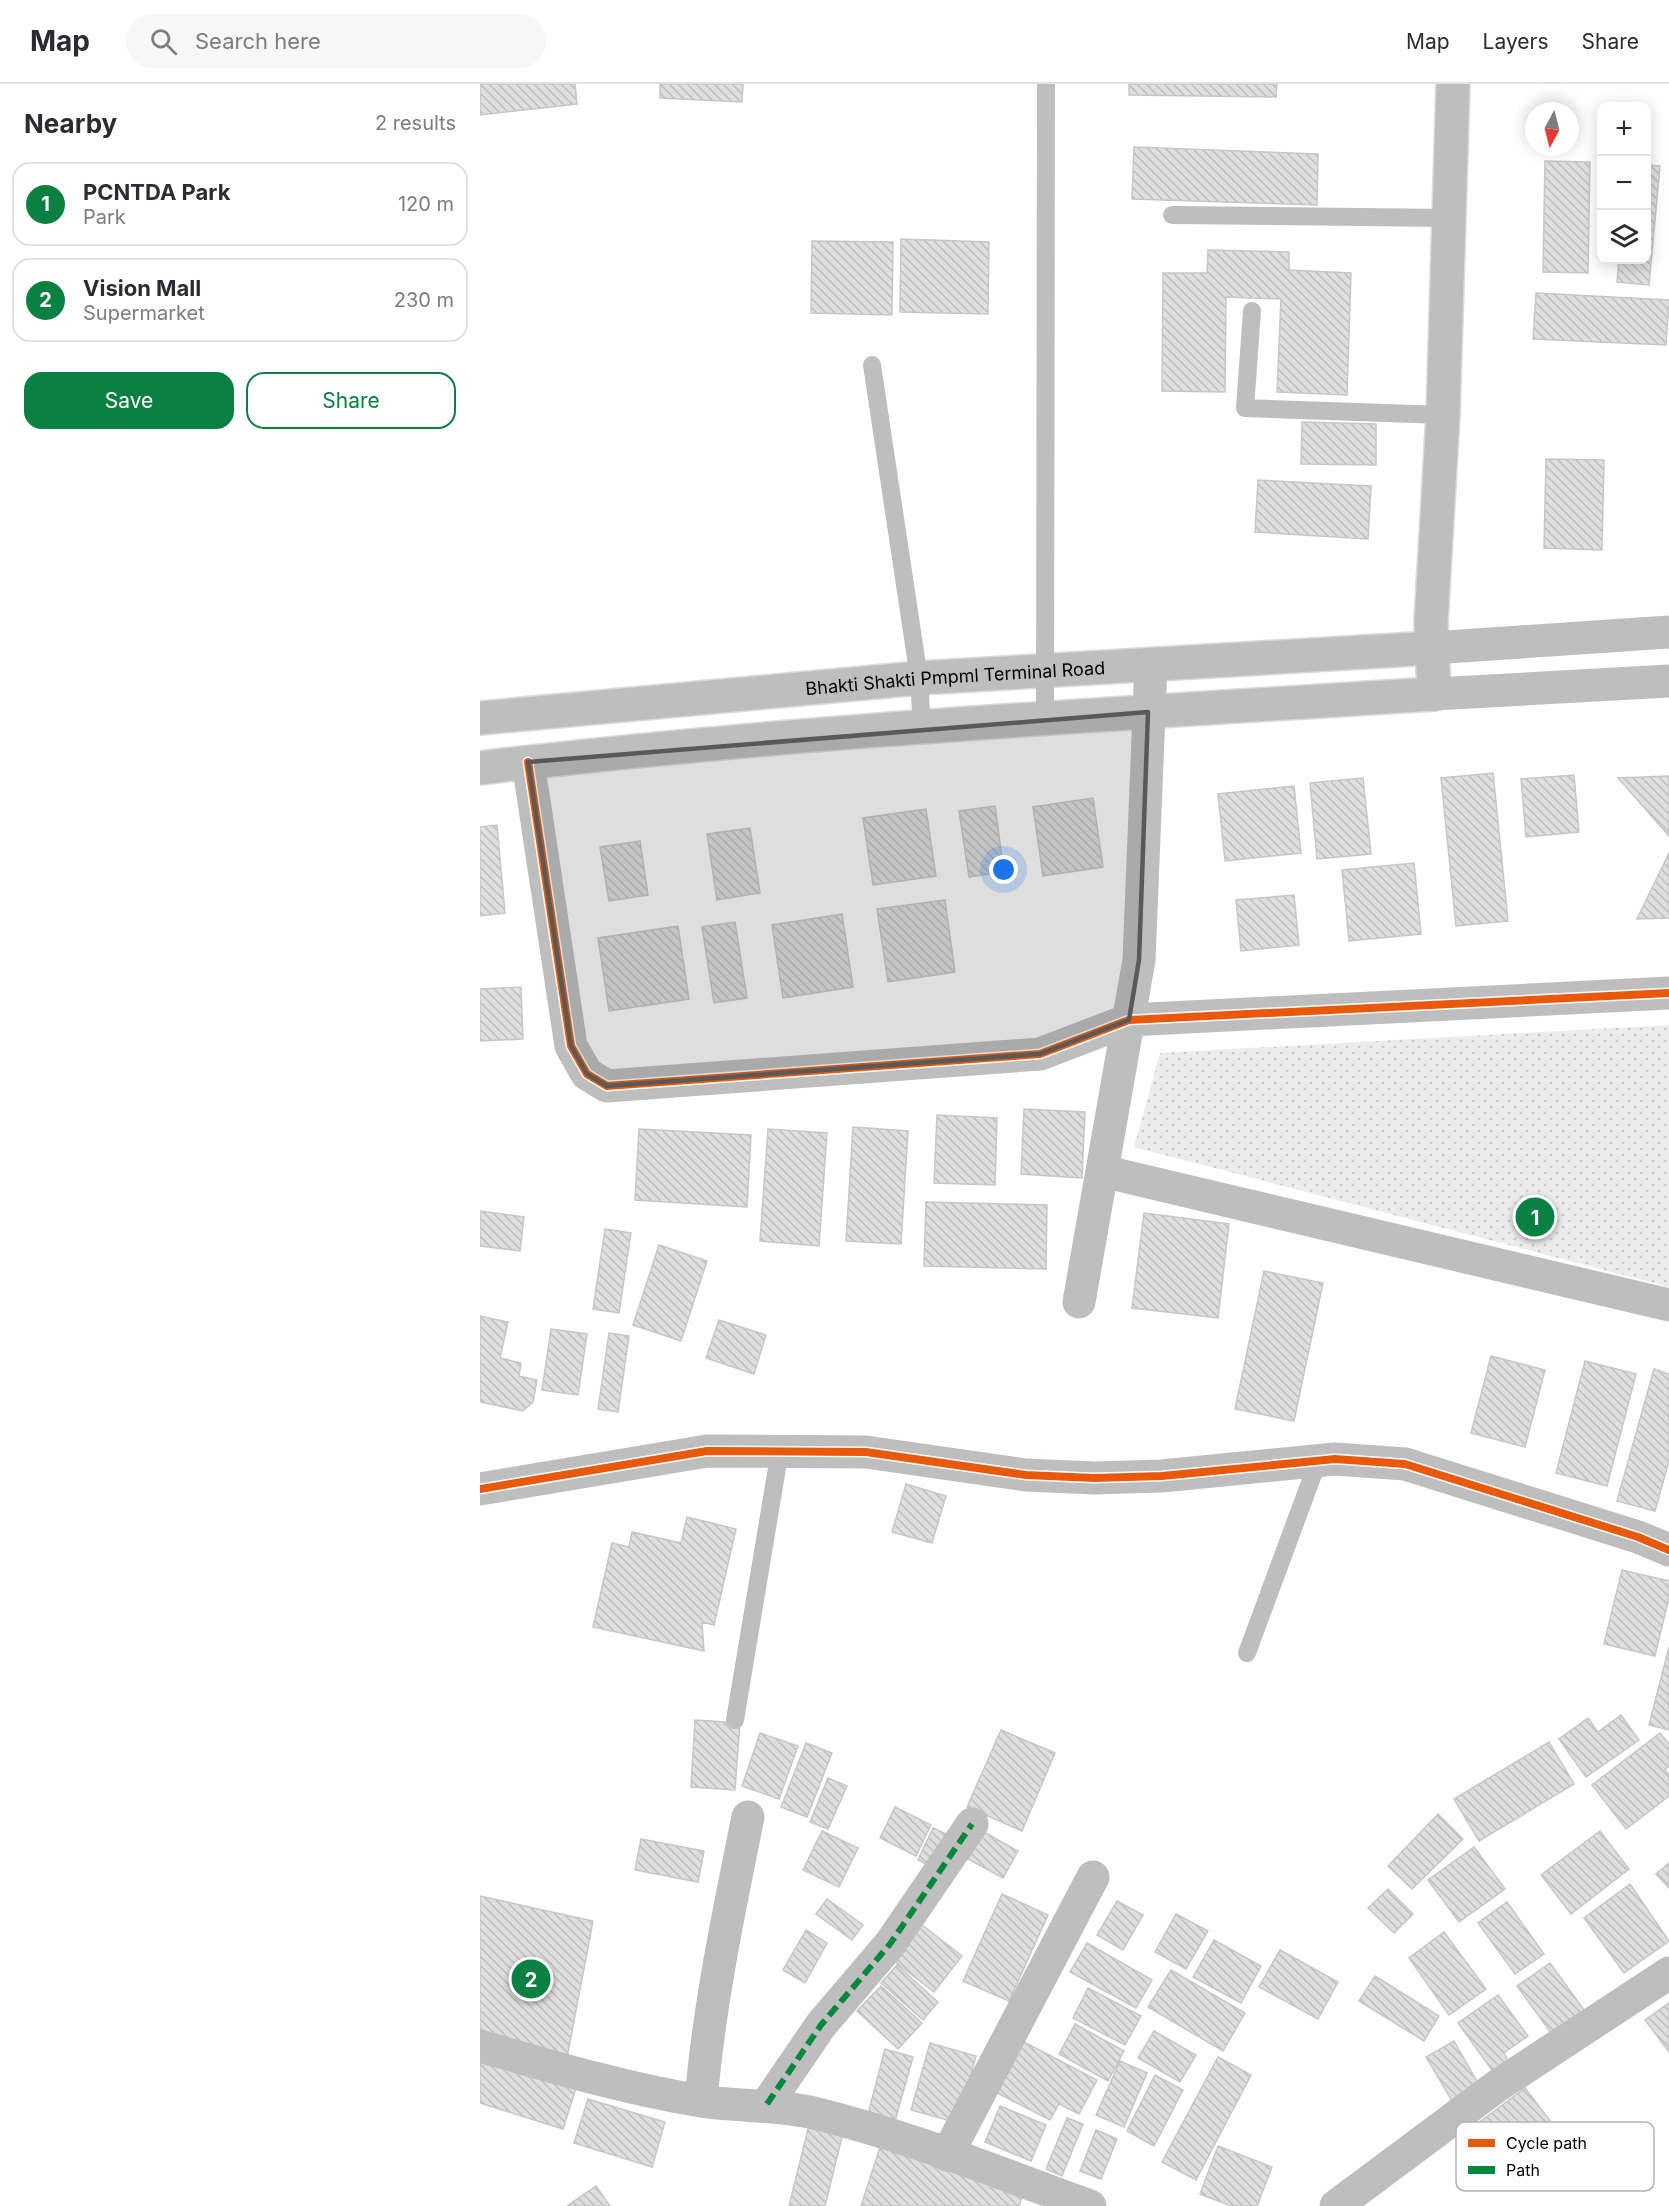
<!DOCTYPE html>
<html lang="en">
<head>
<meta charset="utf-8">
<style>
  :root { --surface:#fff; --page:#f7f7f7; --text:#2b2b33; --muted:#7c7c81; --line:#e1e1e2; --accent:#0b8043 }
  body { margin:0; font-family:Inter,sans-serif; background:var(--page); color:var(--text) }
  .controls { position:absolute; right:18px; top:18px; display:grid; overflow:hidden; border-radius:12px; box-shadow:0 3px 15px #0003 }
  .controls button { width:54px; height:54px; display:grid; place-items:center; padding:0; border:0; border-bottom:2px solid var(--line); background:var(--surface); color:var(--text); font:30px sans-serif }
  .compass { position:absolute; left:1045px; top:18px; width:54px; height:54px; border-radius:50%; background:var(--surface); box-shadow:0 3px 15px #0003; rotate:187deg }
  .you { position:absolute; left:524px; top:786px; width:21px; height:21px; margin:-15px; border:4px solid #fff; border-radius:50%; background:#1a73e8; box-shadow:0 0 0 9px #1a73e833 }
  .badge { display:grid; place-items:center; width:39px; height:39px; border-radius:50%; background:var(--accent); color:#fff; font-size:20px; font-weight:700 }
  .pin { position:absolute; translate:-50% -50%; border:3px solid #fff; box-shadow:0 2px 6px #0006 }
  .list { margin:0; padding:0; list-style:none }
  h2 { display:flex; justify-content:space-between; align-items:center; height:78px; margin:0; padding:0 24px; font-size:26px }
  h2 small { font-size:20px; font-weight:400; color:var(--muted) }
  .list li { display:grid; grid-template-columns:39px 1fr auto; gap:18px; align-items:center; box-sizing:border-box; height:84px; margin:0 12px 12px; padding:0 12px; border:2px solid var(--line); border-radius:18px }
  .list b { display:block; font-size:22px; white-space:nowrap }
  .list p { margin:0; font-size:20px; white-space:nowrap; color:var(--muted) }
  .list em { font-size:20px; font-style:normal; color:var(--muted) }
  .actions { display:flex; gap:12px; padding:18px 24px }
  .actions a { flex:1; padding:14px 0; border:2px solid var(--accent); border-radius:18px; text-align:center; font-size:21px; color:var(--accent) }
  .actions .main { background:var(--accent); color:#fff }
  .icon { flex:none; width:33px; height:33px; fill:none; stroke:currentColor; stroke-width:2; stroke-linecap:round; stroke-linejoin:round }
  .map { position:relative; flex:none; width:1189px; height:2122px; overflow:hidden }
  header { display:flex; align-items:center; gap:36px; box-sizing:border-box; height:84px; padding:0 30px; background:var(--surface); border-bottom:2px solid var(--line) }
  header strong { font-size:28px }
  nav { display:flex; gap:33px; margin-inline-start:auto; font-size:21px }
  .search { width:420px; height:54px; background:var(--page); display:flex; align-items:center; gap:15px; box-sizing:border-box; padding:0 21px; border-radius:33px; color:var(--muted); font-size:22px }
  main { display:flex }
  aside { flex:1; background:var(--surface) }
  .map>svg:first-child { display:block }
  .park { fill:url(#park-dots) }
  .building { fill:url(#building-back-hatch); stroke:#c7c7c7; stroke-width:1.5 }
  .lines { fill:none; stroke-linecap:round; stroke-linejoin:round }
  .primary-casing { stroke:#dbdbdb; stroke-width:36 }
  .service { stroke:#bebebe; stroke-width:18 }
  .minor { stroke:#bebebe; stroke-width:33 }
  .primary { stroke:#bebebe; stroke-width:33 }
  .quiet { stroke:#00873e; stroke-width:6; stroke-dasharray:12 6; stroke-linecap:butt }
  .cycleway-casing { stroke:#fff; stroke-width:11 }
  .cycleway { stroke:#e8590c; stroke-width:8 }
  .marked { fill:#595959; fill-opacity:0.2; stroke:#595959; stroke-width:4.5; stroke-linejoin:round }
  .labels { text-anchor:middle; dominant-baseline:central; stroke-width:6; stroke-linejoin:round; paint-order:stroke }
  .street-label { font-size:18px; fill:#000; stroke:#fff }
  .key { fill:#fff; stroke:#b2b2b2; stroke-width:1.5 }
  .key-label { font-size:16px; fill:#000 }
</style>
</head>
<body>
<header>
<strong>Map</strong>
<div class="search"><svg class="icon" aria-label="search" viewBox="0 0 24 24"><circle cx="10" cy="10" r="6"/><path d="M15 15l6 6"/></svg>Search here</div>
<nav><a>Map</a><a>Layers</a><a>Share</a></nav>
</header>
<main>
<aside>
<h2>Nearby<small>2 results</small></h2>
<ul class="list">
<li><span class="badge">1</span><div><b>PCNTDA Park</b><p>Park</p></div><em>120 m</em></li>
<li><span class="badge">2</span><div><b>Vision Mall</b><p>Supermarket</p></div><em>230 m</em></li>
</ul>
<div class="actions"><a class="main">Save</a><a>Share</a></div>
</aside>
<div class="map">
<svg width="1189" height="2122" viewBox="0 0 1189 2122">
  <defs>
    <pattern id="park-dots" width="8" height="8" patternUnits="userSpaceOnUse" patternTransform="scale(1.5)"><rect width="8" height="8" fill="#ececec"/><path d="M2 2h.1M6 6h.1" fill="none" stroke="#c9c9c9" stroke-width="1.8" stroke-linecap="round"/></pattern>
    <pattern id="building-back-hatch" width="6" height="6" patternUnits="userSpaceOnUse" patternTransform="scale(1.5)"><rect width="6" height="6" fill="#dfdfdf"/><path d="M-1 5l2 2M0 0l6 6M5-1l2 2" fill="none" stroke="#bebebe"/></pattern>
  </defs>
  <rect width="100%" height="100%" fill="#fff"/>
  <!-- park -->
  <path class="park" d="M1189 941V1203L654 1063 680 969Z"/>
  <!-- building -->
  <path class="building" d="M0 0H95L97 20 0 31Z
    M180 0H263L262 18 180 14Z
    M649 0H797L796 13 649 11Z
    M654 63 838 70 837 121 652 115Z
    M1065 77 1110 78 1108 189 1063 188Z
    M1166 81 1180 82 1169 201 1137 198 1139 176H1166Z
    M421 155 509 158 508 230 420 228Z
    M332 157 413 158 412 231 331 229Z
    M728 166 809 168V186L871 189 867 311 797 308 801 215 746 213 745 308 682 307 683 189H727Z
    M1056 209 1189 216 1186 261 1053 255Z
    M822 338 896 340V381L821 380Z
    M1066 375 1124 376 1122 466 1064 464Z
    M778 396 891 402 888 455 775 448Z
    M1013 689 1028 837 976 842 961 694Z
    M1094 691 1099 748 1046 753 1041 695Z
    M1189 692V752L1138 694Z
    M883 694 891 770 837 775 830 699Z
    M814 702 821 769 745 777 738 710Z
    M613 714 623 783 563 792 553 723Z
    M515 722 524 788 489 793 479 727Z
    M446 725 456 792 393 801 383 734Z
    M17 741 25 829 0 832V743Z
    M270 744 280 809 237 816 227 750Z
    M160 757 168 811 129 817 120 763Z
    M1189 769V834L1157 835Z
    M934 779 941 850 869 857 862 786Z
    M814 811 819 861 761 867 756 816Z
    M465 816 475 888 408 898 397 825Z
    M362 830 373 903 303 914 292 841Z
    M255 838 267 914 234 919 222 843Z
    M198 842 209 915 129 927 118 854Z
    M41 903 43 955 0 957V905Z
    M544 1025 605 1028 602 1094 541 1090Z
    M457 1031 517 1034 515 1101 454 1099Z
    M373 1043 428 1047 421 1160 366 1157Z
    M159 1045 271 1051 267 1123 155 1116Z
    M288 1045 347 1049 339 1162 280 1157Z
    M446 1118 567 1121 566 1185 444 1182Z
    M0 1127 44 1133 40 1167 0 1162Z
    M664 1129 749 1140 738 1234 652 1224Z
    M125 1145 151 1149 139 1229 113 1225Z
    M179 1161 227 1177 201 1257 153 1241Z
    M784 1187 843 1199 814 1337 755 1325Z
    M0 1232 28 1238 20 1274 41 1279 39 1292 57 1296 53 1318 43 1327 0 1318Z
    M239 1236 286 1251 274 1290 226 1274Z
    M71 1245 107 1250 98 1311 62 1306Z
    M129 1249 149 1252 138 1328 118 1325Z
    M1011 1272 1065 1286 1045 1363 991 1349Z
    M1105 1277 1156 1290 1127 1402 1076 1389Z
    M1174 1285 1189 1290V1377L1175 1427 1137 1417Z
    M426 1400 466 1412 452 1459 412 1448Z
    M207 1433 256 1445 234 1541 222 1538 224 1567 113 1543 132 1459 149 1463 152 1448 201 1459Z
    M1142 1486 1189 1497V1513L1175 1572 1124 1560Z
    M1189 1563V1646L1169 1641Z
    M1141 1631 1159 1656 1106 1693 1079 1655 1108 1634 1118 1648Z
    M215 1636 260 1639 255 1706 211 1703Z
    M521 1646 575 1669 542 1747 487 1723Z
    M280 1649 318 1662 299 1715 262 1702Z
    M1180 1649 1189 1660V1682L1185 1685 1189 1691V1712L1146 1745 1112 1701Z
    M1069 1658 1094 1700 999 1757 974 1715Z
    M326 1659 352 1669 327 1733 301 1723Z
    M348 1694 367 1702 348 1745 330 1738Z
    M415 1723 451 1741 436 1772 400 1754Z
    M958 1730 983 1755 932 1805 908 1782Z
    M453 1744 473 1753 458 1786 438 1776Z
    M342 1747 378 1764 359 1803 323 1786Z
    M1120 1747 1149 1785 1091 1830 1061 1791Z
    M504 1748 538 1767 523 1794 488 1775Z
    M161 1755 224 1767 218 1798 155 1786Z
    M994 1763 1025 1805 979 1838 948 1796Z
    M1189 1779V1804L1176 1790Z
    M1150 1800 1189 1857 1144 1889 1104 1834Z
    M908 1805 933 1830 914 1849 888 1824Z
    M522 1810 568 1831 529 1917 483 1897Z
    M0 1812 113 1837 86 1979 0 1952Z
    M347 1815 383 1841 372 1856 336 1830Z
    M637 1817 663 1831 643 1866 617 1851Z
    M1027 1818 1064 1870 1035 1890 998 1839Z
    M696 1830 728 1847 706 1885 675 1868Z
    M437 1837 482 1872 454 1908 409 1873Z
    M326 1846 347 1859 325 1899 303 1886Z
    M964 1848 1006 1905 969 1931 929 1874Z
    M734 1856 781 1882 761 1919 713 1893Z
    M607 1859 672 1896 656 1924 590 1888Z
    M800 1866 858 1898 838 1935 779 1903Z
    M1070 1879 1107 1930 1074 1953 1037 1902Z
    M417 1881 458 1918 443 1936 401 1899Z
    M691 1886 765 1929 743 1967 668 1923Z
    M895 1892 959 1932 944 1957 879 1917Z
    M401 1902 442 1939 418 1965 377 1927Z
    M608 1904 661 1932 645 1961 593 1934Z
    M1018 1911 1048 1952 1024 1969 1029 1978 1014 1989 978 1939Z
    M1189 1919V1968L1165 1936Z
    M595 1940 644 1967 628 1997 579 1970Z
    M674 1947 716 1971 700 1998 658 1974Z
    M974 1957 1002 2006 975 2022 946 1973Z
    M544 1958 617 1996 599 2030 579 2020 570 2036 517 2009Z
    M450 1959 496 1972 478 2039 431 2026Z
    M405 1965 433 1973 415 2037 388 2030Z
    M738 1973 771 1991 716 2096 682 2078Z
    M0 1974 96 2004 83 2045 0 2019Z
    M640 1977 667 1989 644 2043 616 2031Z
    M675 1991 703 2006 674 2062 647 2047Z
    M1045 2004 1104 2081 1085 2095 1073 2079 1060 2088 1054 2081 1047 2086 1038 2074 1032 2079 1021 2065 1018 2068 997 2040Z
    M108 2015 185 2038 172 2083 94 2059Z
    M520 2022 566 2041 551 2077 505 2058Z
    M587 2034 603 2040 582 2092 566 2085Z
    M329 2041 363 2049 345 2122H309Z
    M616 2046 637 2055 621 2095 600 2087Z
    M401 2060 544 2107 539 2122H381Z
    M738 2062 792 2083 777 2122H751L720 2110Z
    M116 2102 130 2122H87Z"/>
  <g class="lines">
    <defs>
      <g id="primary">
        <path id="s1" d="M0 634 439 594 952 564"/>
        <path d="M0 684C317 646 636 630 954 610L951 538 963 331 973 0"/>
      </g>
    </defs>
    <!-- primary casing -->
    <use href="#primary" class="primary-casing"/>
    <!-- service -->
    <path class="service" d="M692 131 969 134
      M772 227 765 324 963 331
      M392 281 439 594 442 645
      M565 634 566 0
      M767 1569 838 1377
      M255 1636 300 1366"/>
    <!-- minor -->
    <path class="minor" d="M952 564 1189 548
      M954 610 1189 597
      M48 678 91 962 107 990 127 1002 560 970 649 936 1189 909
      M622 1087 1189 1221
      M599 1218 659 876 671 580
      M0 1405 227 1367 386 1368 546 1391 614 1394 682 1392 855 1375 925 1380 1158 1453 1189 1466
      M0 1962C73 1983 146 2005 221 2017 259 2023 296 2020 334 2029 428 2052 519 2089 610 2122
      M221 2017C229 1921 249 1827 268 1733
      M287 2020 341 1941 410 1860 492 1740
      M467 2071 613 1793
      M856 2122 1017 2002 1189 1889"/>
    <!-- primary -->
    <use href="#primary" class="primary"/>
    <!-- quiet -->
    <path class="quiet" d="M287 2020 341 1941 410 1860 492 1740"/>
    <defs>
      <path id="cycleway" d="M48 678 91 962 107 990 127 1002 560 970 649 936 1189 909
        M0 1405 227 1367 386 1368 546 1391 614 1394 682 1392 855 1375 925 1380 1158 1453 1189 1466"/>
    </defs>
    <!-- cycleway casing -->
    <use href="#cycleway" class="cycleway-casing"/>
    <!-- cycleway -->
    <use href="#cycleway" class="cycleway"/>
  </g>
  <!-- marked area -->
  <path class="marked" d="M668 628 659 876 649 936 560 970 127 1002 107 990 91 962 48 678Z"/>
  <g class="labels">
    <!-- street labels -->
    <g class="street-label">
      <text stroke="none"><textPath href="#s1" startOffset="477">Bhakti Shakti Pmpml Terminal Road</textPath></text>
    </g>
  </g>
  <!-- legend -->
  <rect x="976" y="2038" width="198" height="69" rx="9" class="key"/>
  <rect x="988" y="2055" width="27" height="8" fill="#e8590c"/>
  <rect x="988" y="2082" width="27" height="8" fill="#00873e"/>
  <g class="key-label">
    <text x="1026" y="2065">Cycle path</text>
    <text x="1026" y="2092">Path</text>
  </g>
</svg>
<div class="controls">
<button>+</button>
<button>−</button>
<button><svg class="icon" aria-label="layers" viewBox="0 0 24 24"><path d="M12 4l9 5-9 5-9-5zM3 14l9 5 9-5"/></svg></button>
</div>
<svg class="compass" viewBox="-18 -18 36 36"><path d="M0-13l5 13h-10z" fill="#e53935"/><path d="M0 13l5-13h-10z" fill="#7c7c81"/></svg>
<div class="you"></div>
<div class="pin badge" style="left:1055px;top:1133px">1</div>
<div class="pin badge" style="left:51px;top:1895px">2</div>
</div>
</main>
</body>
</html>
